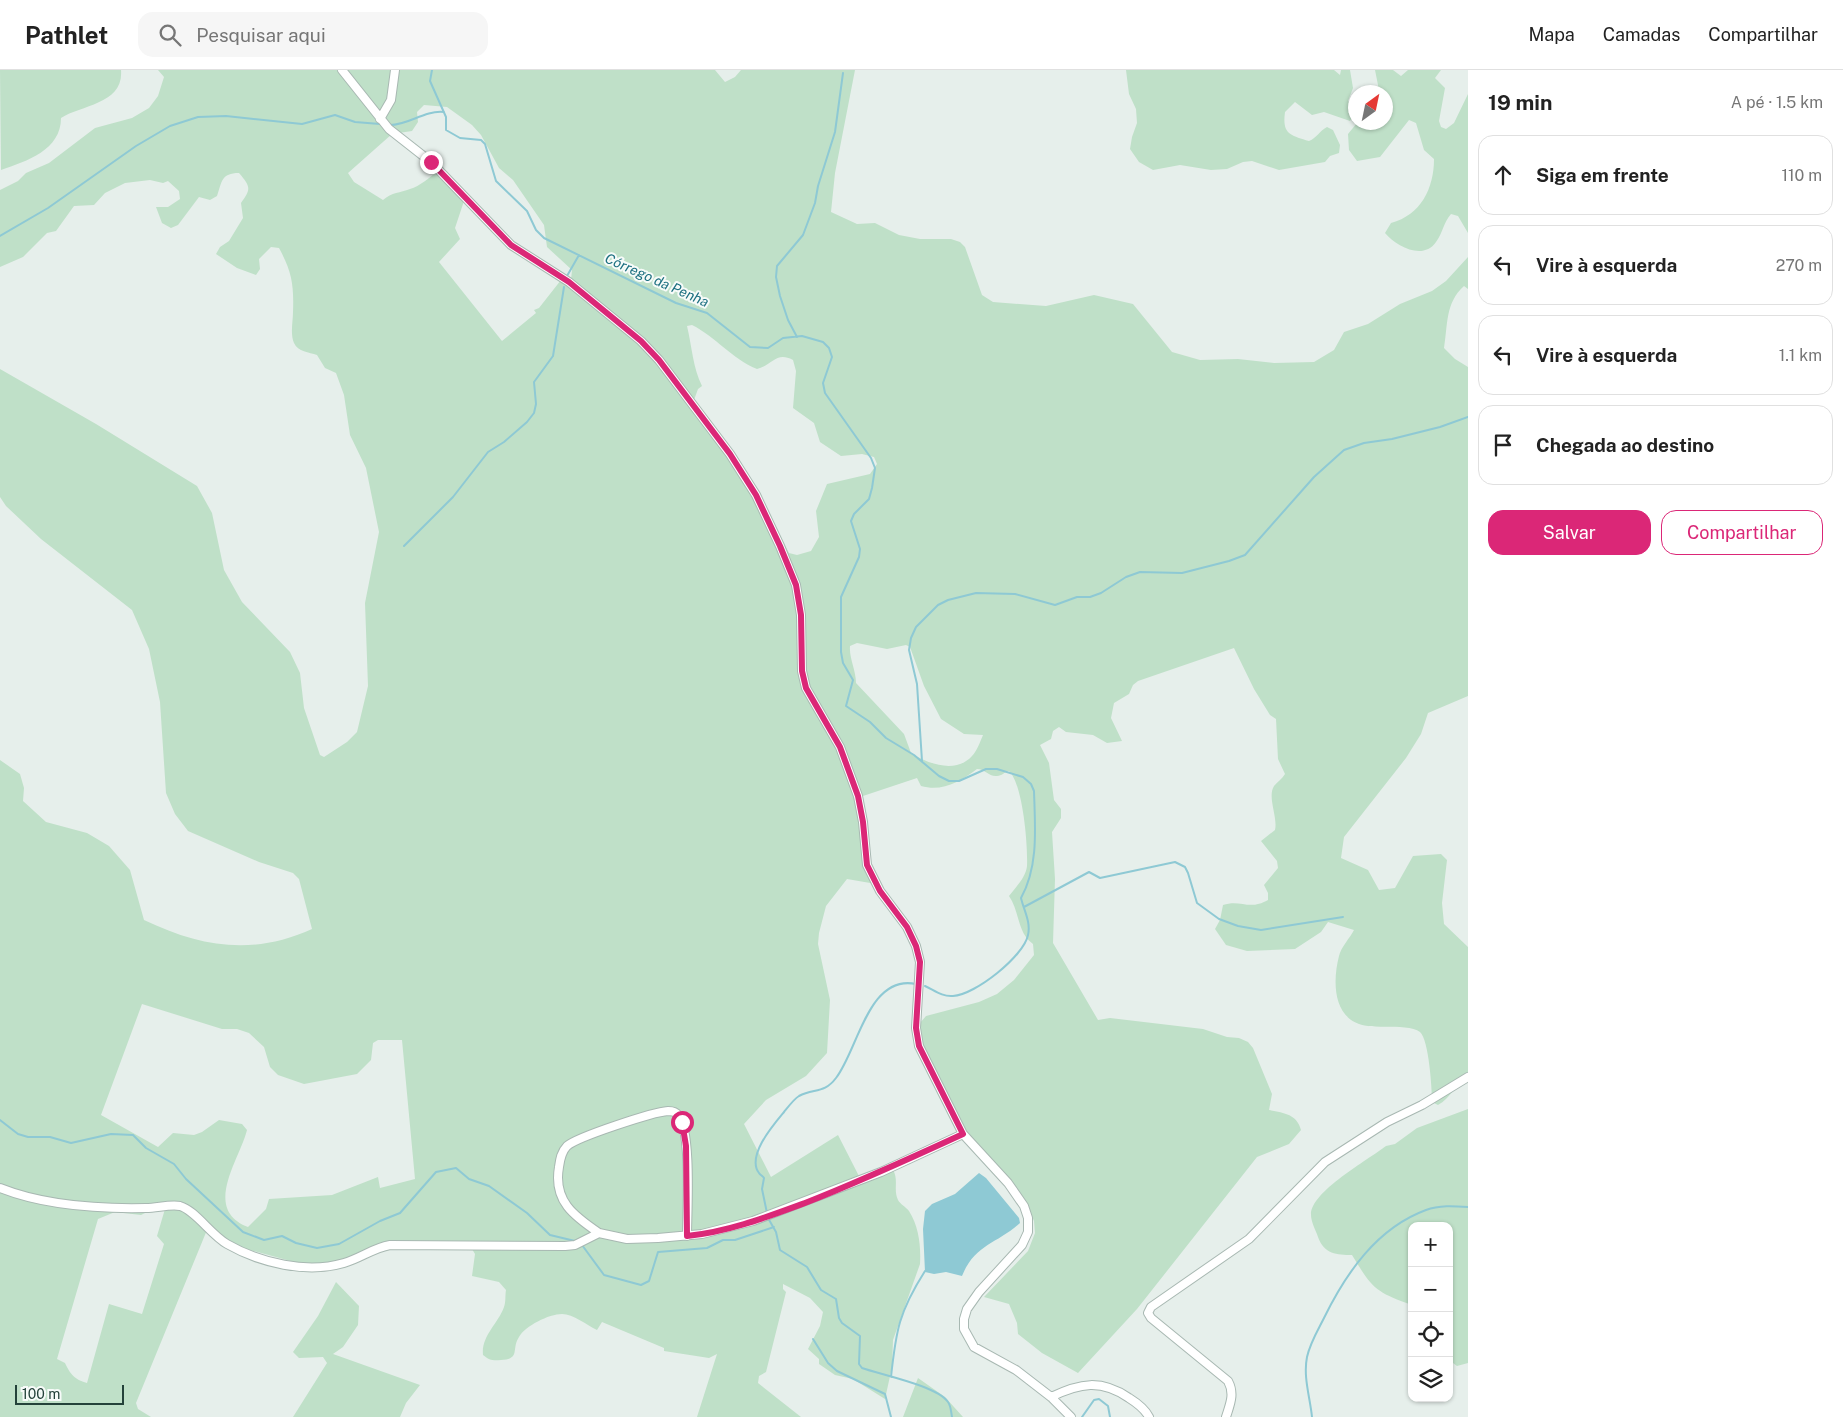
<!DOCTYPE html>
<html lang="pt">
<head>
<meta charset="utf-8">
<style>
  :root { --surface:#fff; --page:#f6f6f6; --text:#222; --muted:#767676; --line:#e0e0e0; --accent:#db2777 }
  body { margin:0; font-family:"Public Sans",sans-serif; background:var(--page); color:var(--text) }
  .controls { position:absolute; right:15px; bottom:15px; display:grid; overflow:hidden; border-radius:10px; box-shadow:0 1px 4px #0004 }
  .controls button { width:45px; height:45px; display:grid; place-items:center; padding:0; border:0; border-bottom:1px solid var(--line); background:var(--surface); color:var(--text); font:25px sans-serif }
  .compass { position:absolute; left:1348px; top:15px; width:45px; height:45px; border-radius:50%; background:var(--surface); box-shadow:0 1px 4px #0004; rotate:33deg }
  .scale { position:absolute; left:15px; bottom:12px; width:109px; box-sizing:border-box; padding-left:5px; border:2px solid #24423a; border-top:0; font-size:14px; line-height:18px; white-space:nowrap; color:#24423a; -webkit-text-stroke:4px #f7fbf9; paint-order:stroke }
  .stop { position:absolute; width:15px; height:15px; margin:-11px; border:4px solid #db2777; border-radius:50%; background:#fff }
  .stop.end { background:#db2777; border-color:#fff; box-shadow:0 1px 5px #0008 }
  .list { margin:0; padding:0; list-style:none }
  h2 { display:flex; justify-content:space-between; align-items:center; height:65px; margin:0; padding:0 20px; font-size:21px }
  h2 small { font-size:16px; font-weight:400; color:var(--muted) }
  .list li { display:grid; grid-template-columns:32px 1fr auto; gap:15px; align-items:center; box-sizing:border-box; height:80px; margin:0 10px 10px; padding:0 10px; border:1px solid var(--line); border-radius:15px }
  .list b { display:block; font-size:19px; white-space:nowrap }
  .list em { font-size:16px; font-style:normal; color:var(--muted) }
  .actions { display:flex; gap:10px; padding:15px 20px }
  .actions a { flex:1; padding:11px 0; border:1px solid var(--accent); border-radius:15px; text-align:center; font-size:18px; color:var(--accent) }
  .actions .main { background:var(--accent); color:#fff }
  .icon { flex:none; width:28px; height:28px; fill:none; stroke:currentColor; stroke-width:2; stroke-linecap:round; stroke-linejoin:round }
  .map { position:relative; flex:none; width:1468px; height:1347px; overflow:hidden }
  header { display:flex; align-items:center; gap:30px; box-sizing:border-box; height:70px; padding:0 25px; background:var(--surface); border-bottom:1px solid var(--line) }
  header strong { font-size:24px }
  nav { display:flex; gap:28px; margin-inline-start:auto; font-size:18px }
  .search { width:350px; height:45px; background:var(--page); display:flex; align-items:center; gap:12px; box-sizing:border-box; padding:0 18px; border-radius:15px; color:var(--muted); font-size:19px }
  main { display:flex }
  aside { flex:1; background:var(--surface) }
  .map>svg:first-child { display:block }
  .green { fill:#bfe0c8; fill-rule:evenodd }
  .water { fill:#8ec9d4 }
  .lines { fill:none; stroke-linecap:round; stroke-linejoin:round }
  .stream { stroke:#8ec9d4; stroke-width:2 }
  .minor-casing { stroke:#a8b8b2; stroke-width:10 }
  .minor { stroke:#fff; stroke-width:8 }
  .route { stroke:#db2777; stroke-width:6 }
  .labels { text-anchor:middle; dominant-baseline:central; stroke-width:4; stroke-linejoin:round; paint-order:stroke }
  .water-label { font-size:14px; font-style:italic; fill:#1c6f80; stroke:#f7fbf9 }
</style>
</head>
<body>
<header>
<strong>Pathlet</strong>
<div class="search"><svg class="icon" aria-label="search" viewBox="0 0 24 24"><circle cx="10" cy="10" r="6"/><path d="M15 15l6 6"/></svg>Pesquisar aqui</div>
<nav><a>Mapa</a><a>Camadas</a><a>Compartilhar</a></nav>
</header>
<main>
<div class="map">
<svg width="1468" height="1347" viewBox="0 0 1468 1347">
  <rect width="100%" height="100%" fill="#e6efeb"/>
  <!-- green -->
  <path class="green" d="M0 0H121C124 34 82 35 61 48 61 80 27 91 1 100Z
    M158 0H715L725 12 735 7 741 0H855L835 103 831 142 857 154 875 153 899 165 920 169H951L960 172 965 177 982 225 993 232 1046 236 1094 225 1133 234 1172 282 1200 290 1238 289 1274 293 1314 292 1334 280 1344 262 1368 254 1400 234 1432 221 1446 211 1468 187V219L1464 216C1445 233 1448 255 1444 278L1455 289 1468 297V626L1428 643 1421 664 1406 688 1344 767 1341 788 1368 800 1379 820 1395 818 1413 786 1441 784 1447 790 1442 833 1444 854 1468 877V1012C1453 1015 1451 1028 1438 1035L1432 1032C1432 1019 1429 970 1420 962 1410 954 1380 958 1368 956 1333 952 1332 913 1339 886 1341 877 1350 868 1354 860L1328 852 1321 862 1295 879 1247 881 1226 875 1215 859 1220 850 1223 835C1241 829 1249 841 1268 830V823L1264 815 1278 798 1277 791 1261 771 1275 760C1278 747 1267 727 1274 716 1277 712 1282 709 1285 704L1278 689 1276 649 1270 645 1254 619 1234 578 1138 611 1133 615 1129 624 1114 633 1111 648 1122 671 1107 673 1093 665 1066 662 1059 657 1053 661 1051 669 1040 675 1049 693 1054 730 1061 739V748L1052 762 1055 809 1053 873 1098 950 1110 948 1203 959 1227 967 1239 968 1248 972 1253 978 1272 1024 1269 1040C1284 1043 1297 1044 1301 1060L1289 1074 1257 1087 1137 1239 1078 1303 1042 1283 1018 1264 1017 1253 1009 1234 984 1227 1028 1181 1035 1163 1034 1151 1024 1128 988 1092 958 1051 919 970 920 953 926 946 979 932 997 924 1014 910 1034 885 1033 874C1017 863 1020 842 1009 826 1016 817 1026 807 1027 796 1028 776 1023 714 1009 701 1004 702 1002 706 997 706 989 707 985 699 977 699 960 712 942 722 921 716L917 708 857 728 861 762 876 814 847 809 826 836 819 863 818 874 830 930 827 983 806 1006 766 1030 744 1054 771 1107 838 1065 862 1112 893 1100C899 1110 893 1120 898 1130 900 1134 906 1137 909 1141 919 1157 921 1176 920 1194L893 1270 892 1297 885 1329 853 1309 835 1305 819 1294V1289L808 1279 820 1256 823 1242 810 1228 783 1214V1219L786 1222 766 1302 759 1306 758 1313 801 1347H697L717 1284 709 1288 664 1281V1278L602 1252 597 1260C587 1255 573 1244 562 1244 549 1244 525 1256 519 1267 511 1279 521 1289 501 1290 493 1291 489 1290 483 1285 481 1266 498 1254 504 1237 506 1232 505 1225 506 1220L499 1212 472 1206 475 1184 472 1179H384L342 1192 305 1195 228 1174 207 1160 136 1333 138 1339 151 1347H0V690L20 704 24 718 23 731 46 752 87 763 109 776 130 800 144 850C201 877 252 886 312 859L299 809 293 803 259 792 188 761 175 744 166 723 160 632 149 579 132 540 41 469 6 436 0 427V299L96 354 197 416 212 443 224 500 242 532 290 582 300 603 304 638 320 685 324 687 347 672 357 662 368 616 365 533 379 462 366 398 350 365 344 325 336 303 325 298 317 285C309 282 298 282 294 273 290 264 293 251 293 242 294 215 292 202 279 178L271 177 259 189 260 199 256 205 237 198 216 184 220 177 229 171 243 148 241 133C251 119 251 117 239 103 221 103 222 112 217 126L210 130 199 127 178 155 171 158 162 153 156 137H168L180 129 179 121 168 111 163 113 150 110 125 113 105 123 94 135 74 136 56 161 47 163 23 187 0 197V120L18 111 26 103 49 93 95 58 132 48 149 38 158 26 164 7ZM424 35 447 37 472 55 481 65 499 98 513 110 544 155 547 177 572 200 571 210H561L539 238 534 240 536 243 502 271 439 192 460 169 455 158 464 131 438 101C429 108 420 116 410 119 400 123 392 122 383 130L354 112 348 103 392 64 412 61 418 52 417 42ZM692 255C716 267 732 289 757 299 773 295 776 281 793 290L796 301 793 338 814 353 820 372 841 386 862 384 874 387 877 394 870 404 827 414 816 441 819 467 811 481 797 485 789 483 772 451 694 330 698 319 702 316C693 298 692 277 687 256ZM857 573 887 579 906 575 910 577 924 616 941 649 964 664 983 665C980 672 977 681 972 686 956 704 928 694 911 683L904 664 856 613C856 600 849 588 850 576ZM142 934 222 959H237L249 963 264 977 270 997 278 1005 304 1014 357 1004 371 990 373 973 378 970H402L415 1109 380 1118 378 1107 332 1125 269 1129 266 1139 248 1157C202 1139 239 1091 247 1060L242 1054 219 1050 202 1062 194 1065 173 1063 158 1077 101 1045ZM165 1139 157 1166 164 1174 142 1244 109 1234 87 1313C74 1309 71 1305 65 1293L57 1289 98 1149 115 1142 141 1145 149 1141Z
    M1126 0H1334L1340 5 1341 0H1350L1353 18 1348 31 1353 37 1355 44 1350 51 1324 42 1312 45 1295 32 1285 42C1282 64 1290 65 1309 71 1317 68 1319 61 1327 57L1333 60 1340 75 1339 83 1330 86 1325 92 1279 100 1252 91 1243 92 1227 99 1211 100 1180 95 1153 100 1139 92 1130 79 1132 67 1137 53 1136 39 1129 24Z
    M1375 0H1393L1401 6 1408 0H1441L1435 8 1445 18 1439 51 1441 57 1446 59 1454 53 1468 24V163L1458 146 1451 144C1443 153 1443 163 1436 172 1423 191 1396 176 1385 163L1391 153C1421 145 1434 118 1434 89L1424 80 1416 53 1409 50 1380 87 1357 91 1349 80 1348 64 1357 53 1386 52V22H1377L1378 15Z
    M1468 1039V1293L1457 1296 1449 1290V1156H1412V1235C1375 1222 1372 1218 1352 1185 1337 1185 1324 1184 1318 1167 1316 1161 1311 1152 1311 1145 1310 1122 1368 1090 1386 1076L1395 1074 1417 1058Z
    M336 1212 359 1236 358 1255 343 1277 333 1284 420 1315 406 1333 400 1347H293L327 1293 323 1287 299 1288 293 1282 318 1246Z
    M918 1308 945 1327 963 1347H903Z"/>
  <!-- water -->
  <path class="water" d="M979 1103 986 1108 1019 1148 1020 1153C997 1174 975 1174 962 1206L946 1202 934 1204 925 1202 923 1159 925 1141 932 1134 955 1124Z"/>
  <g class="lines">
    <!-- stream -->
    <path class="stream" d="M432 0 430 11 446 47V60L460 68 481 70 485 74 496 111 527 141 536 160 544 168 676 233 707 243 750 277 768 278 783 268 802 266 823 272 829 278 832 287 823 313 825 323 871 388 875 398 872 418 869 429 854 444 851 451 860 479 859 487 841 527V582L843 593 853 610 846 636 870 652 886 668 914 685 939 706 949 711H959L986 699H997L1023 707 1031 714 1034 721C1035 756 1039 796 1021 828 1024 841 1031 852 1028 865 1024 886 975 925 953 926 942 927 934 920 925 916
      M390 55C409 55 424 40 444 42
      M0 166 48 138 136 76 170 56 198 47 226 46 302 54 335 45 355 52 380 54
      M567 206 579 185
      M797 267 788 250 780 226 776 207 777 196 803 165 815 133 818 116 835 62 843 3
      M404 476 453 427 488 382 504 372 527 352 534 343 536 334 534 312 553 286 564 217
      M922 691 917 614 909 580 911 568 916 557 938 535 948 530 976 523 1015 524 1055 535 1077 527H1090L1101 523 1126 507 1140 502 1182 503 1229 491 1245 485 1314 407 1344 380 1364 373 1392 369 1440 357 1468 347
      M1024 837 1089 802 1100 808 1175 792 1185 797 1188 803 1197 833 1219 849 1238 856 1261 860 1343 847
      M0 1050 18 1064 28 1067H50L71 1073 111 1064 133 1065 146 1078 174 1094 186 1109 243 1162 264 1170 282 1166 296 1173 317 1178 339 1174 380 1151 400 1143 436 1102 456 1098 469 1109 489 1116 527 1143 550 1165 575 1171
      M767 1143 762 1119 764 1108C763 1106 760 1105 759 1103 746 1086 774 1054 784 1042 788 1037 794 1029 799 1026 814 1018 824 1024 836 1008 858 980 868 904 916 914
      M768 1148 776 1162 780 1180 807 1197 821 1220 836 1229 839 1248 842 1253 860 1266 859 1294 862 1298C882 1305 937 1316 948 1332 951 1336 951 1342 952 1347
      M582 1175 604 1205 641 1215 649 1211 658 1182 707 1178 723 1170H735L774 1157
      M813 1269 828 1293 837 1301 885 1324 891 1347
      M891 1307C896 1260 899 1242 925 1201
      M1082 1347 1094 1330 1099 1329 1108 1336 1110 1347
      M1312 1347C1310 1327 1303 1307 1307 1287 1310 1273 1318 1260 1324 1248 1346 1203 1377 1158 1426 1140 1439 1135 1454 1136 1468 1137"/>
    <defs>
      <path id="minor" d="M342 0 389 59 431 92 511 175 569 212 641 271 659 290 730 384 756 425 780 476 796 515 801 545 802 601 806 618 840 677 858 726 863 752 867 795 880 821 907 857 916 876 920 892 916 958 919 976 963 1064 1008 1113 1024 1136 1028 1148V1162L1022 1175 979 1222 967 1239 964 1249V1259L974 1277 1016 1300 1051 1327 1071 1347
        M380 49 391 30 395 0
        M0 1118C45 1136 98 1139 146 1138 157 1138 170 1134 180 1136 195 1140 211 1165 227 1174 260 1193 307 1204 344 1193 361 1188 373 1178 390 1175L565 1176 575 1175 599 1163 627 1169 658 1168 702 1164 753 1151 881 1102 963 1064
        M599 1163C574 1146 553 1131 559 1097 560 1090 561 1082 567 1076 577 1067 653 1042 668 1041 671 1041 676 1042 678 1045 692 1060 687 1143 687 1166
        M1051 1327C1080 1313 1101 1309 1129 1328 1137 1333 1145 1339 1149 1347
        M1226 1347C1230 1334 1235 1324 1228 1311L1151 1248 1148 1243 1151 1237 1249 1169 1325 1092 1387 1052 1422 1035 1468 1007"/>
    </defs>
    <!-- minor casing -->
    <use href="#minor" class="minor-casing"/>
    <!-- minor -->
    <use href="#minor" class="minor"/>
  </g>
  <g class="lines">
    <!-- route -->
    <path class="route" d="M431 92 511 175 569 212 641 271 659 290 730 384 756 425 780 476 796 515 801 545 802 601 806 618 840 677 858 726 863 752 867 795 880 821 907 857 916 876 920 892 916 958 919 976 963 1064C911 1088 859 1112 805 1133 767 1147 728 1162 687 1166L686 1076 682 1052"/>
  </g>
  <g class="labels">
    <!-- water labels -->
    <g class="water-label">
      <text transform="translate(657 210) rotate(24)">Córrego da Penha</text>
    </g>
  </g>
</svg>
<div class="controls">
<button>+</button>
<button>−</button>
<button><svg class="icon" aria-label="locate" viewBox="0 0 24 24"><circle cx="12" cy="12" r="6"/><path d="M12 2v4M12 18v4M2 12h4M18 12h4"/></svg></button>
<button><svg class="icon" aria-label="layers" viewBox="0 0 24 24"><path d="M12 4l9 5-9 5-9-5zM3 14l9 5 9-5"/></svg></button>
</div>
<svg class="compass" viewBox="-18 -18 36 36"><path d="M0-13l5 13h-10z" fill="#e53935"/><path d="M0 13l5-13h-10z" fill="#767676"/></svg>
<div class="scale">100 m</div>
<div class="stop" style="left:682px;top:1052px"></div>
<div class="stop end" style="left:431px;top:92px"></div>
</div>
<aside>
<h2>19 min<small>A pé · 1.5 km</small></h2>
<ul class="list">
<li><svg class="icon" aria-label="ahead" viewBox="0 0 24 24"><path d="M12 20V5M6 11l6-6 6 6"/></svg><div><b>Siga em frente</b></div><em>110 m</em></li>
<li><svg class="icon" aria-label="left" viewBox="0 0 24 24"><path d="M17 20v-9H6M10 6l-5 5 5 5"/></svg><div><b>Vire à esquerda</b></div><em>270 m</em></li>
<li><svg class="icon" aria-label="left" viewBox="0 0 24 24"><path d="M17 20v-9H6M10 6l-5 5 5 5"/></svg><div><b>Vire à esquerda</b></div><em>1.1 km</em></li>
<li><svg class="icon" aria-label="arrive" viewBox="0 0 24 24"><path d="M6 21V4h12l-3 4 3 4H6"/></svg><div><b>Chegada ao destino</b></div></li>
</ul>
<div class="actions"><a class="main">Salvar</a><a>Compartilhar</a></div>
</aside>
</main>
</body>
</html>
